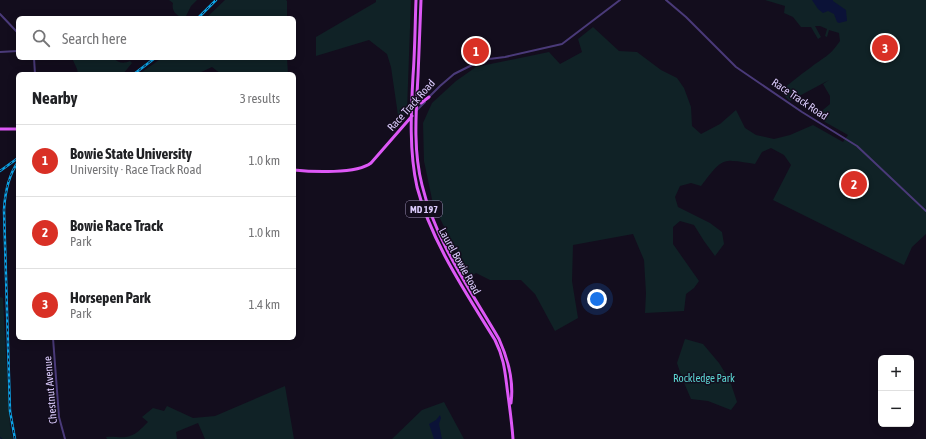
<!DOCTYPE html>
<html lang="en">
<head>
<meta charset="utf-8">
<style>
  :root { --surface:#fff; --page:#f2f2f2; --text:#202124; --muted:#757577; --line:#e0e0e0; --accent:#d93025 }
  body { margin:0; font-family:"Asap Condensed",sans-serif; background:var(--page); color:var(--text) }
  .controls { position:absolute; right:12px; bottom:12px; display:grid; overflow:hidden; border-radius:6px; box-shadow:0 2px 10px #0003 }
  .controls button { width:36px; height:36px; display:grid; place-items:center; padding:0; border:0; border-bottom:1px solid var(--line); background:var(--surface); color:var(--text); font:20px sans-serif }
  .you { position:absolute; left:597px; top:299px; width:14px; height:14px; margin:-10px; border:3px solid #fff; border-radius:50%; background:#1a73e8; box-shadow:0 0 0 6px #1a73e833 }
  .badge { display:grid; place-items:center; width:26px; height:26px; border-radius:50%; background:var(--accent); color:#fff; font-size:13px; font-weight:700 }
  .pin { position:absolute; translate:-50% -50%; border:2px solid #fff; box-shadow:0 1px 4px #0006 }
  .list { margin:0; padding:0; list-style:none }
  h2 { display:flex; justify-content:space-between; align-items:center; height:52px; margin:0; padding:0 16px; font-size:17px }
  h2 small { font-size:13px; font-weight:400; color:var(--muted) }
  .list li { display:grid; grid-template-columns:26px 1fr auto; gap:12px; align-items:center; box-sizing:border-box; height:72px; padding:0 16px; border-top:1px solid var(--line) }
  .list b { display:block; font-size:15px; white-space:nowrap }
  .list p { margin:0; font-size:13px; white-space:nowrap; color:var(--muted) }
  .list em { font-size:13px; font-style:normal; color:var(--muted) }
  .icon { flex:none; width:22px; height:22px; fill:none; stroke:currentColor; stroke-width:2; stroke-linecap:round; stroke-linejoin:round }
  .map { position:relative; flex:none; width:926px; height:439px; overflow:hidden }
  .search { position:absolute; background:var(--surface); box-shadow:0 2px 10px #0003; left:16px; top:16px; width:280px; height:44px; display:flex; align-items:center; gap:10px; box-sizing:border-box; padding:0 14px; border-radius:6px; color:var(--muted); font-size:15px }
  .panel { position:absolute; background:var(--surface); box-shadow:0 2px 10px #0003; left:16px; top:72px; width:280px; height:268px; border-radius:6px }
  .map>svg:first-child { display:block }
  .green { fill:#102226 }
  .water { fill:#0b1237 }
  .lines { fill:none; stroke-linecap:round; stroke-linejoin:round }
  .stream { stroke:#0b1237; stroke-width:1 }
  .minor { stroke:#4a3a79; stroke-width:2 }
  .major { stroke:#dd58f6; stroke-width:3 }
  .rail-casing { stroke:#0ca3e7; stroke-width:2.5 }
  .rail { stroke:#130d1d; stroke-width:1; stroke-dasharray:3; stroke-linecap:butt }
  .labels { text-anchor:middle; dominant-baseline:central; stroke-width:3; stroke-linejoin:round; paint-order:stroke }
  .shield { fill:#130d1d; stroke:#9f92b9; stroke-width:1 }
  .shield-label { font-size:10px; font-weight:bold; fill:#dbcbfc }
  .street-label { font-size:11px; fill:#dbcbfc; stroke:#130d1d }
  .park-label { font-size:11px; fill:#5cd7d3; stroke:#130d1d }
</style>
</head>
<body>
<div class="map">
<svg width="926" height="439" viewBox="0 0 926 439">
  <rect width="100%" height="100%" fill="#130d1d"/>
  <!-- green -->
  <path class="green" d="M169 0H197L191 6 185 18C177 17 171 11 173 3Z
    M225 0H286L287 1V18H206Z
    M376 0H411L407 111 399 122 391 67 387 54 369 40 316 56V37L376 2Z
    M765 0H926V234L912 247 904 265 773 200 791 165 784 155 771 148 762 152 755 164C747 163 740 161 732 161 718 159 709 177 701 186L691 183 680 186 675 197 678 207 710 223 722 232 724 244 715 256 704 241 694 225 680 221 673 227V244L699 281 694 288 686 294 684 311 645 313 646 293 644 260 633 234 573 245 572 281 578 318 555 331 535 294 521 280H490L476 273 469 278 433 204 424 161 423 123 432 103 456 81 476 67 549 52 560 64 582 52 578 39 593 27 619 51 637 52 661 70 677 78 684 88 691 107 692 126 701 134 720 124 736 110 745 128 756 135 774 139 790 135 813 125 843 142 848 135 825 122 817 115 830 104V96L823 84 829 80 790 101 781 92 783 91 782 90C791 82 800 75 810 68 824 57 829 57 840 41L839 33 829 30 827 37 825 36 827 29 820 26H815L821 37 818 39 811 27H801L793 17 784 13 785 6Z
    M72 58H113C118 63 124 64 130 61L132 63 123 74H78L77 69Z
    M162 58H287L288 74H221L212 67 197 74H139Z
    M0 297 3 298 10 426 13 439H0Z
    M685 339 703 344 719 363 730 381 737 402 731 410 708 401 691 399 682 378 677 363Z
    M285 386 294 439H205L198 423 176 432 177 439H107L106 437C113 436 120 438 126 437 135 436 142 428 148 422L142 417 153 408 164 411 167 406 193 418 215 416Z
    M444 402 464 439H392L422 410Z"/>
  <!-- water -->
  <path class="water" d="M812 0H833V1L846 10 847 21 839 23 837 22 834 14 828 11 823 13 818 9Z
    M440 415 441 418 439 424 442 439H434L429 424 436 420Z"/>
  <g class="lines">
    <!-- stream -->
    <path class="stream" d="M0 437 2 439"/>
    <!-- minor -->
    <path class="minor" d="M666 0 686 17 736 67 802 112 857 146 926 211
      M0 14 18 33
      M0 52 18 51
      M34 58 35 74
      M429 97 440 86 454 74 474 64 489 59 505 57 562 44 620 0
      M417 110 425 102
      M53 338 59 417 65 439"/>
    <!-- major -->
    <path class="major" d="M416 0C415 25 415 50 413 76 411 112 409 151 417 187 431 241 466 293 495 340 505 360 505 374 508 395 510 410 512 424 513 439
      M421 0C420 25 419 51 418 76 416 112 413 150 422 185 435 240 471 291 499 339 508 359 514 381 511 403
      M416 100 418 102 421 103 429 97
      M0 129H18
      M294 170C312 172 357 174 371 163L412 116"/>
    <defs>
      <path id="rail" d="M198 18 216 0
        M134 74 155 58
        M0 171 18 158
        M15 439 10 411 4 210C5 193 8 176 18 162"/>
    </defs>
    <!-- rail casing -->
    <use href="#rail" class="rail-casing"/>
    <!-- rail -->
    <use href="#rail" class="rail"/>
  </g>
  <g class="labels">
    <!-- shield labels -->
    <rect class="shield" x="406" y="201" width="36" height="16" rx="3"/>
    <g class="shield-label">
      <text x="424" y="209">MD 197</text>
    </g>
    <!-- street labels -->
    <g class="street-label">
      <text transform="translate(800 99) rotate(34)">Race Track Road</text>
      <text transform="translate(411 105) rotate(-48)">Race Track Road</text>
      <text transform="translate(460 261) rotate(61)">Laurel Bowie Road</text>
      <text transform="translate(50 390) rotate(-95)">Chestnut Avenue</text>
    </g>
    <!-- park labels -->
    <g class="park-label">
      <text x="704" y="378">Rockledge Park</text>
    </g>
  </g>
</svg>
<div class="controls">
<button>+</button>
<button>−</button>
</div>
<div class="you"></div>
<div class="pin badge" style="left:476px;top:51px">1</div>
<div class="pin badge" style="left:854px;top:184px">2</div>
<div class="pin badge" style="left:885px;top:48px">3</div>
<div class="search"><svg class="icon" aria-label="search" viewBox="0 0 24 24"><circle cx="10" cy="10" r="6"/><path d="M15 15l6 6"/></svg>Search here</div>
<section class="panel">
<h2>Nearby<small>3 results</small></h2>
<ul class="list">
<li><span class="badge">1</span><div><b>Bowie State University</b><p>University · Race Track Road</p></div><em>1.0 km</em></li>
<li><span class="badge">2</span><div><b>Bowie Race Track</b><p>Park</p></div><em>1.0 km</em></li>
<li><span class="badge">3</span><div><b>Horsepen Park</b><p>Park</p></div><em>1.4 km</em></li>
</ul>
</section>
</div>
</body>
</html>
